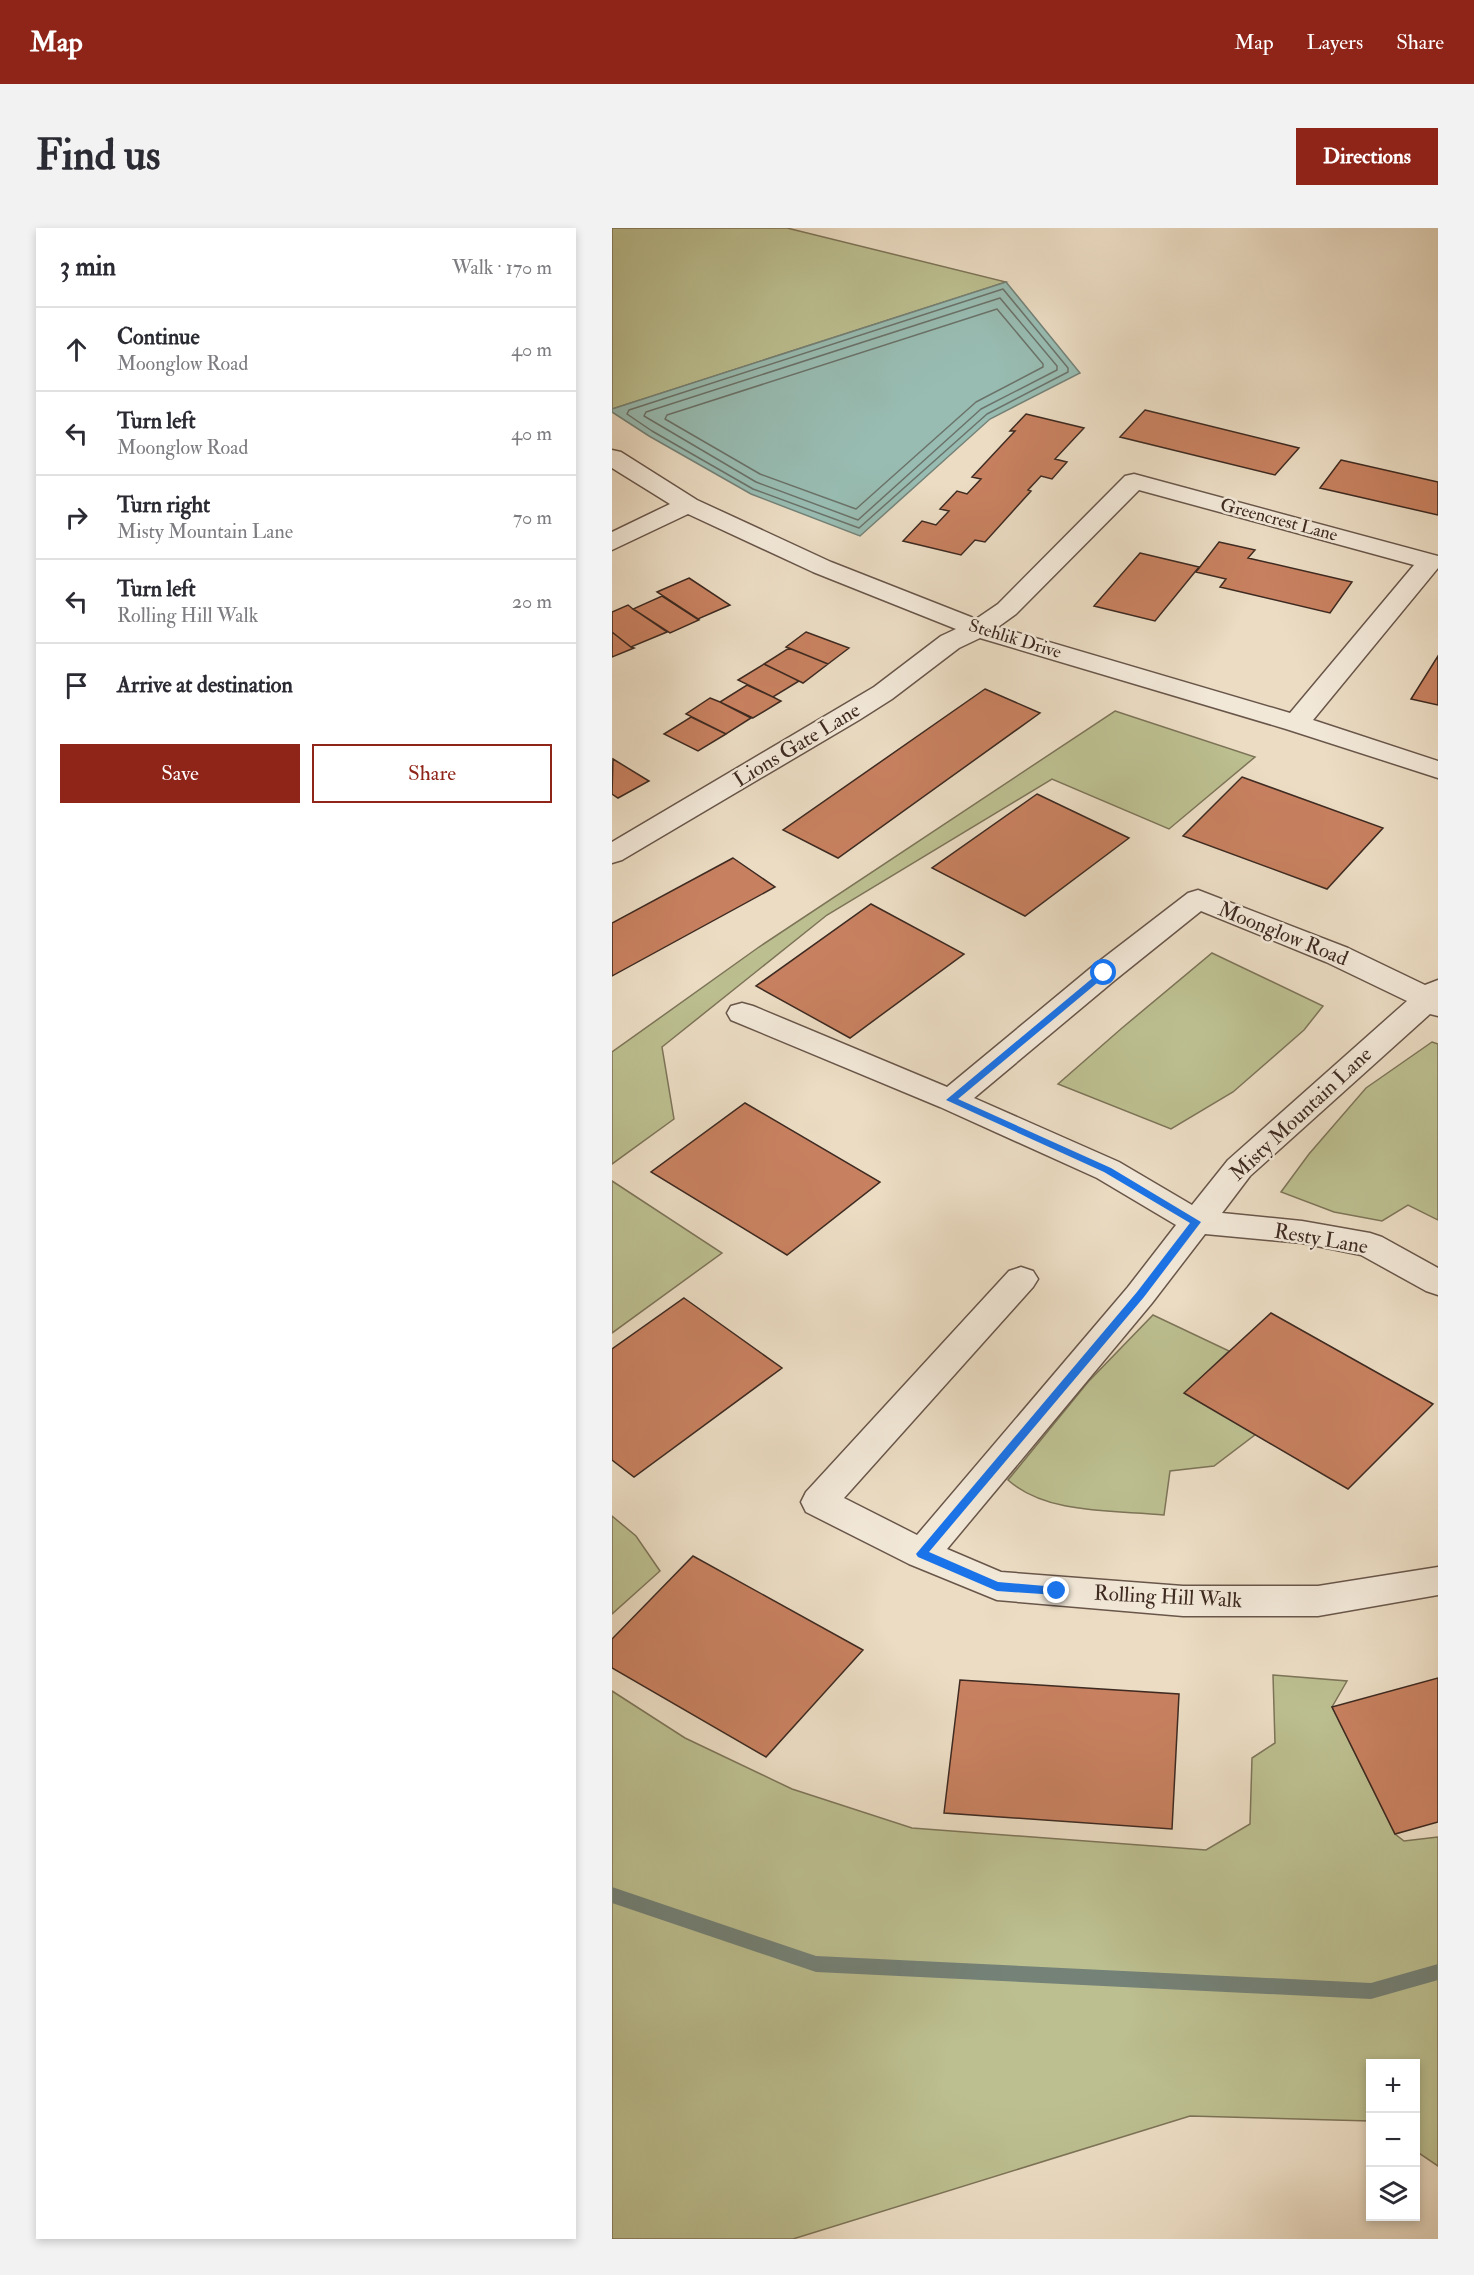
<!DOCTYPE html>
<html lang="en">
<head>
<meta charset="utf-8">
<style>
  :root { --surface:#fff; --page:#f2f2f3; --text:#2b2b33; --muted:#7c7c81; --line:#e1e1e2; --accent:#8f2418 }
  body { margin:0; font-family:"IM FELL Double Pica",serif; background:var(--page); color:var(--text) }
  .controls { position:absolute; right:18px; bottom:18px; display:grid; overflow:hidden; border-radius:0px; box-shadow:0 3px 9px #0003 }
  .controls button { width:54px; height:54px; display:grid; place-items:center; padding:0; border:0; border-bottom:2px solid var(--line); background:var(--surface); color:var(--text); font:30px sans-serif }
  .stop { position:absolute; width:18px; height:18px; margin:-14px; border:4px solid #1a73e8; border-radius:50%; background:#fff }
  .stop.end { background:#1a73e8; border-color:#fff; box-shadow:0 2px 6px #0008 }
  .list { margin:0; padding:0; list-style:none }
  h2 { display:flex; justify-content:space-between; align-items:center; height:78px; margin:0; padding:0 24px; font-size:26px }
  h2 small { font-size:20px; font-weight:400; color:var(--muted) }
  .list li { display:grid; grid-template-columns:39px 1fr auto; gap:18px; align-items:center; box-sizing:border-box; height:84px; padding:0 24px; border-top:2px solid var(--line) }
  .list b { display:block; font-size:22px; white-space:nowrap }
  .list p { margin:0; font-size:20px; white-space:nowrap; color:var(--muted) }
  .list em { font-size:20px; font-style:normal; color:var(--muted) }
  .actions { display:flex; gap:12px; padding:18px 24px }
  .actions a { flex:1; padding:14px 0; border:2px solid var(--accent); border-radius:0px; text-align:center; font-size:21px; color:var(--accent) }
  .actions .main { background:var(--accent); color:#fff }
  .icon { flex:none; width:33px; height:33px; fill:none; stroke:currentColor; stroke-width:2; stroke-linecap:round; stroke-linejoin:round }
  .map { position:relative; flex:none; width:826px; height:2011px; overflow:hidden; border-radius:0px }
  header { display:flex; align-items:center; gap:36px; box-sizing:border-box; height:84px; padding:0 30px; background:var(--accent); color:#fff }
  header strong { font-size:28px }
  nav { display:flex; gap:33px; margin-inline-start:auto; font-size:21px }
  .intro { display:flex; align-items:center; justify-content:space-between; box-sizing:border-box; height:144px; padding:0 36px }
  h1 { margin:0; font-size:42px }
  .button { padding:15px 27px; border-radius:0px; background:var(--accent); color:#fff; font-size:21px; font-weight:700 }
  main { display:flex; gap:36px; padding:0 36px }
  aside { flex:1; background:var(--surface); border-radius:0px; box-shadow:0 3px 9px #0003 }
  .map>svg:first-child { display:block }
  .green { fill:#bcbf90; stroke:#7d7458; stroke-width:1.5 }
  .water { fill:#98bcb2; stroke:#748278; stroke-width:1.5 }
  .lines { fill:none; stroke-linecap:round; stroke-linejoin:round }
  .shore { stroke:#6b736a; stroke-width:1.5 }
  .stream { fill:#748278; fill-rule:evenodd }
  .building { fill:#c88160; stroke:#3e2a21; stroke-width:1.5 }
  .minor-casing { stroke:#69564a; stroke-width:3 }
  .minor { fill:#f2e8d8; fill-rule:evenodd }
  .route { fill:#1a73e8 }
  .labels { text-anchor:middle; dominant-baseline:central; stroke-width:5; stroke-linejoin:round; paint-order:stroke }
  .far-street-label { font-size:18px; fill:#3e2a21; stroke:#f2e8d8 }
  .street-label { font-size:21px; fill:#3e2a21; stroke:#f2e8d8 }
</style>
</head>
<body>
<header>
<strong>Map</strong>
<nav><a>Map</a><a>Layers</a><a>Share</a></nav>
</header>
<div class="intro"><h1>Find us</h1><a class="button">Directions</a></div>
<main>
<aside>
<h2>3 min<small>Walk · 170 m</small></h2>
<ul class="list">
<li><svg class="icon" aria-label="ahead" viewBox="0 0 24 24"><path d="M12 20V5M6 11l6-6 6 6"/></svg><div><b>Continue</b><p>Moonglow Road</p></div><em>40 m</em></li>
<li><svg class="icon" aria-label="left" viewBox="0 0 24 24"><path d="M17 20v-9H6M10 6l-5 5 5 5"/></svg><div><b>Turn left</b><p>Moonglow Road</p></div><em>40 m</em></li>
<li><svg class="icon" aria-label="right" viewBox="0 0 24 24"><path d="M7 20v-9h11M14 6l5 5-5 5"/></svg><div><b>Turn right</b><p>Misty Mountain Lane</p></div><em>70 m</em></li>
<li><svg class="icon" aria-label="left" viewBox="0 0 24 24"><path d="M17 20v-9H6M10 6l-5 5 5 5"/></svg><div><b>Turn left</b><p>Rolling Hill Walk</p></div><em>20 m</em></li>
<li><svg class="icon" aria-label="arrive" viewBox="0 0 24 24"><path d="M6 21V4h12l-3 4 3 4H6"/></svg><div><b>Arrive at destination</b></div></li>
</ul>
<div class="actions"><a class="main">Save</a><a>Share</a></div>
</aside>
<div class="map">
<svg width="826" height="2011" viewBox="0 0 826 2011">
  <rect width="100%" height="100%" fill="#ebdcc3"/>
  <filter id="stains"><feTurbulence type="fractalNoise" baseFrequency=".00333" numOctaves="4"/><feColorMatrix values="0 0 0 0 .2 0 0 0 0 .09 0 0 0 0 .02 0 0 0 .5 -.17"/></filter>
  <radialGradient id="worn" r=".72"><stop offset=".6" stop-color="#630" stop-opacity="0"/><stop offset="1" stop-color="#630" stop-opacity=".3"/></radialGradient>
  <!-- green -->
  <path class="green" d="M0 0H175L394 54 0 181Z
    M503 483 643 529 557 601 440 551 215 687 50 819 62 891 0 936V824L147 719Z
    M600 725 711 778 692 802 621 864 559 901 446 856 510 800Z
    M820 814 826 816V992L796 977 770 993 722 984 669 964 697 926 754 860Z
    M0 953 110 1025 0 1105Z
    M541 1087 617 1123 573 1165 644 1206 602 1238 558 1243 552 1287C503 1282 435 1287 396 1252L476 1154Z
    M0 1288 24 1308 48 1343 0 1386Z
    M661 1447 735 1453 720 1479 783 1606 792 1613 826 1609V1938L804 1923V1836H758V1893L578 1888 181 2011H0V1463L73 1510 180 1561 300 1600 594 1622 638 1596 640 1530 663 1515Z"/>
  <!-- water -->
  <path class="water" d="M394 54 468 145 378 191 248 308 139 266 37 208 0 184V181Z"/>
  <g class="lines">
    <!-- shore -->
    <path class="shore" d="M391 61 456 140V144L375 186 247 300 141 261 40 203 15 186 17 182Z
      M388 70 445 138V142L369 181 246 292 144 254 32 188 34 184Z
      M385 81 431 136V139L364 174 244 281 148 246 53 191 55 187Z"/>
    <!-- stream -->
    <path class="stream" d="M0 1659 204 1728 759 1755 826 1736V1752L759 1771 204 1744 0 1675Z"/>
  </g>
  <!-- building -->
  <path class="building" d="M533 182 687 220 663 247 508 209Z
    M414 186 472 200 443 231 455 234 440 251 429 248 416 262 419 263 373 314 363 312 349 327 291 313 310 293 324 297 337 283 328 281 345 263 355 266 369 251 360 249 403 203H398Z
    M729 232 826 254V287L708 260Z
    M607 314 643 322 636 330 740 354 718 385 608 359 614 351 584 344Z
    M528 325 587 339 543 393 482 378Z
    M77 350 118 377 86 391 45 364Z
    M50 368 87 392 58 405 21 381Z
    M16 377 21 381 55 404 19 419 0 404V384Z
    M0 404 19 419 22 420 0 429Z
    M194 404 237 420 216 436 174 419Z
    M177 420 216 436 191 455 152 436Z
    M826 428V477L799 471Z
    M152 436 187 453 161 469 126 452Z
    M135 457 161 469 169 473 141 490 108 474Z
    M373 461 428 485 226 630 171 602Z
    M98 470 108 474 139 490 114 506 74 486Z
    M79 489 114 506 86 523 52 506Z
    M1 531 37 553 6 570 0 566Z
    M630 549 771 600 715 661 571 608Z
    M425 566 517 610 413 688 320 640Z
    M121 630 163 659 0 748V695Z
    M259 676 352 726 238 810 144 758Z
    M133 875 268 954 175 1027 39 944Z
    M72 1070 170 1140 22 1249 0 1232V1121Z
    M659 1085 821 1176 736 1261 572 1165Z
    M81 1328 251 1422 154 1529 0 1440V1411Z
    M826 1450V1594L783 1606 720 1479Z
    M348 1452 567 1466 560 1601 332 1585Z"/>
  <g class="lines">
    <defs>
      <path id="minor" d="M0 222 9 224 85 272 219 334 364 391 386 376 513 248 522 246 826 328V340L701 492 826 533V550L674 501 368 410 347 420 280 471 247 492 10 632 0 635V614L262 459 329 408 344 401 201 344 76 286 0 322V304L58 276 0 240ZM527 262 802 337 678 485 386 399 404 386Z
        M586 662 736 720 813 757 826 752V788L818 786 638 948 610 985 690 993 758 1005 770 1009 826 1040V1067L814 1063 749 1027 690 1015 593 1006 540 1075 335 1321 389 1344 571 1358H706L826 1339V1367L706 1388H571L385 1372 297 1336 194 1284 189 1274 194 1264 397 1043 409 1039 421 1043 426 1051 421 1059 232 1270 305 1307 516 1059 564 997 485 950 328 879 119 792 115 785 119 778 130 775 141 778 335 859 481 738 576 665ZM589 683 714 734 795 773 616 932 580 977 507 934 362 870 503 752Z"/>
    </defs>
    <!-- minor casing -->
    <use href="#minor" class="minor-casing"/>
    <!-- minor -->
    <use href="#minor" class="minor"/>
  </g>
  <!-- route -->
  <path class="route" d="M489 743 497 745 346 871 499 940 589 994 532 1069 317 1324 386 1354 445 1359 451 1363 445 1367 385 1363 306 1329 304 1326 525 1064 578 995 492 944 334 872Z"/>
  <g class="labels">
    <!-- far-street labels -->
    <g class="far-street-label">
      <text transform="translate(667 292) rotate(15)">Greencrest Lane</text>
      <text transform="translate(403 411) rotate(17)">Stehlik Drive</text>
    </g>
    <!-- street labels -->
    <g class="street-label">
      <text transform="translate(185 517) rotate(-31)">Lions Gate Lane</text>
      <text transform="translate(671 706) rotate(22)">Moonglow Road</text>
      <text transform="translate(689 886) rotate(-43)">Misty Mountain Lane</text>
      <text transform="translate(709 1011) rotate(10)">Resty Lane</text>
      <text transform="translate(556 1369) rotate(3)">Rolling Hill Walk</text>
    </g>
  </g>
  <rect width="100%" height="100%" filter="url(#stains)"/>
  <rect width="100%" height="100%" fill="url(#worn)"/>
</svg>
<div class="controls">
<button>+</button>
<button>−</button>
<button><svg class="icon" aria-label="layers" viewBox="0 0 24 24"><path d="M12 4l9 5-9 5-9-5zM3 14l9 5 9-5"/></svg></button>
</div>
<div class="stop" style="left:492px;top:745px"></div>
<div class="stop end" style="left:445px;top:1363px"></div>
</div>
</main>
</body>
</html>
